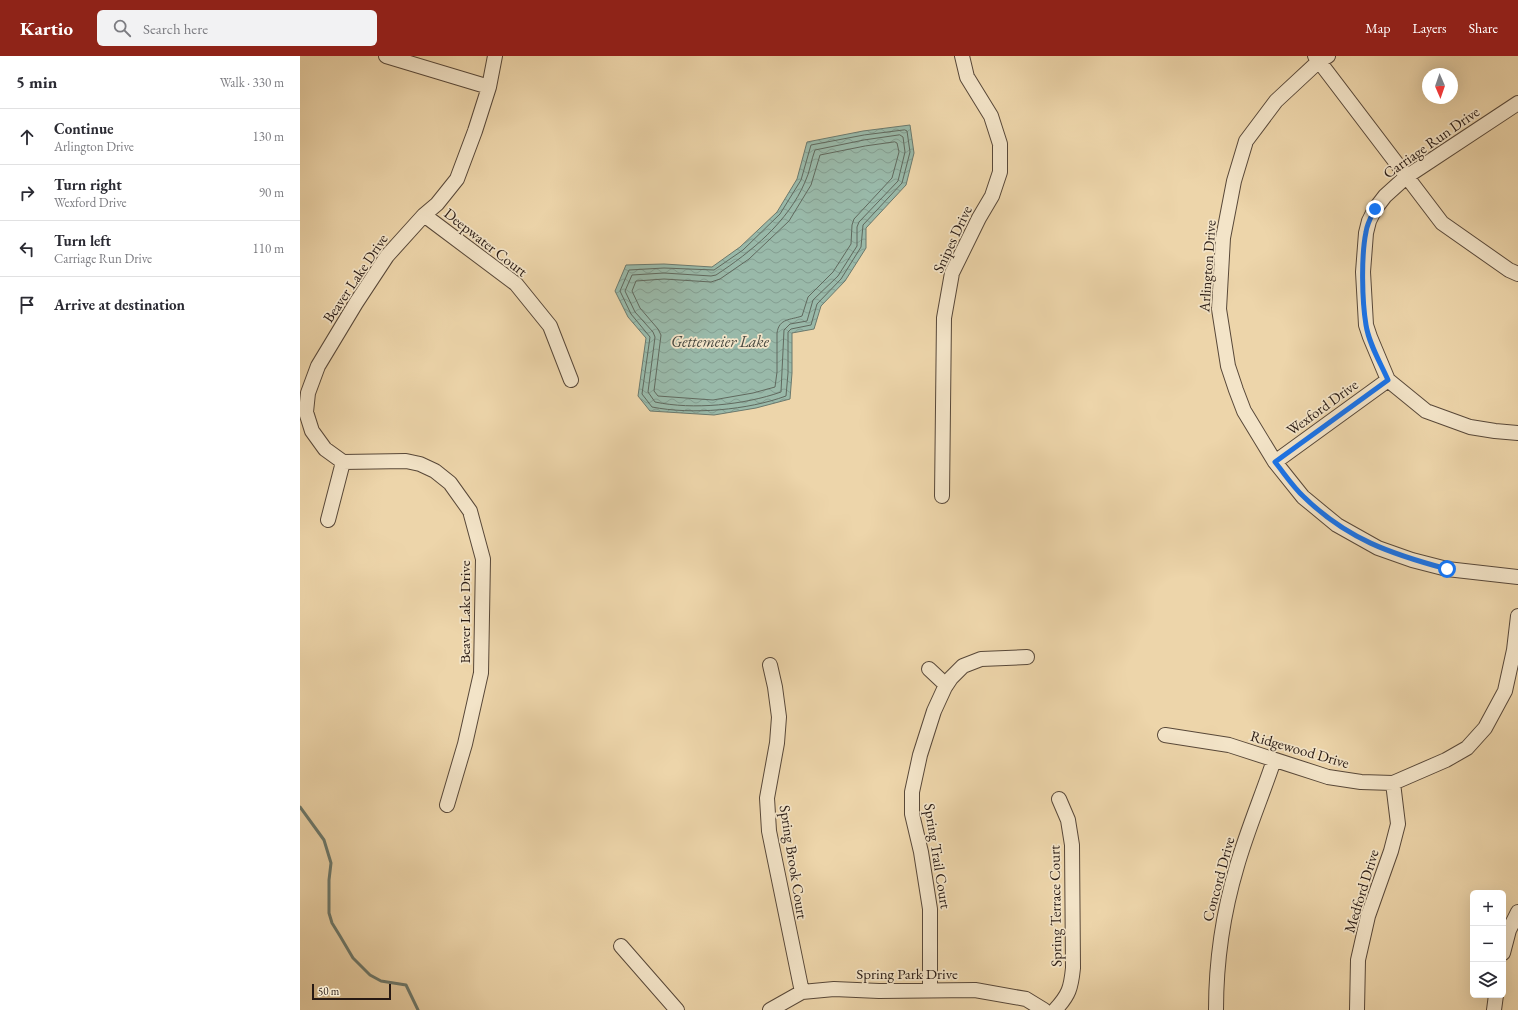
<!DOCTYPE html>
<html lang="en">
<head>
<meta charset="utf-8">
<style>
  :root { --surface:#fff; --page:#f2f2f3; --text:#2b2b33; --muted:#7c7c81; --line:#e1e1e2; --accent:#8f2418 }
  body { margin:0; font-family:"EB Garamond",serif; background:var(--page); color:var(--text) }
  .controls { position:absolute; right:12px; bottom:12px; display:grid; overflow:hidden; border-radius:6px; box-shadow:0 4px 16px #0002 }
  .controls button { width:36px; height:36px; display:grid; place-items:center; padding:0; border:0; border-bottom:1px solid var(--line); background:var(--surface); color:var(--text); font:20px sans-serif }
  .compass { position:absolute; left:1122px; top:12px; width:36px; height:36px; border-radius:50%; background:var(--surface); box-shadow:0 4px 16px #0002; rotate:178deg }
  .scale { position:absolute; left:12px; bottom:10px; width:79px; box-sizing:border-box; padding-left:4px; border:2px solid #271913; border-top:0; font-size:11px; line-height:14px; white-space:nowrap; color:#271913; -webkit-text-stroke:3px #f3e4c8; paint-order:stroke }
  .stop { position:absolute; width:12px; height:12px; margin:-9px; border:3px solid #1a73e8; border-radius:50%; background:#fff }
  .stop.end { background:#1a73e8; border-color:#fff; box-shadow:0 1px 4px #0008 }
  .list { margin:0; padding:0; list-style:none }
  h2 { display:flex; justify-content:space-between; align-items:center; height:52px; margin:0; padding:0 16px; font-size:17px }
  h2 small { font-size:13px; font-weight:400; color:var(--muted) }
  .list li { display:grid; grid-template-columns:26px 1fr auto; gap:12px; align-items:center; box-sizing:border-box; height:56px; padding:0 16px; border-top:1px solid var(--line) }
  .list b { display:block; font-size:15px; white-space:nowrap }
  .list p { margin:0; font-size:13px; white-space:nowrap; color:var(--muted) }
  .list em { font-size:13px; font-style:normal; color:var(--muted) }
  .icon { flex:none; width:22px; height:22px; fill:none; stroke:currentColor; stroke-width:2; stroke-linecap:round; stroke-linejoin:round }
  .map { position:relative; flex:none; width:1218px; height:954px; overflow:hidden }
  header { display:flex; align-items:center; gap:24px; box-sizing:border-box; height:56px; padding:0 20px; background:var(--accent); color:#fff }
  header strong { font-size:19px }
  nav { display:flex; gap:22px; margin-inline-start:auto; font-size:14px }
  .search { width:280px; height:36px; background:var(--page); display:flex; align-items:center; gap:10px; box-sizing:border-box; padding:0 14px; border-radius:6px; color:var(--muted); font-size:15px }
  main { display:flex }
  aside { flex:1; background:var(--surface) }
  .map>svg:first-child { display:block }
  .water { fill:url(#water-waves); stroke:#6b796d }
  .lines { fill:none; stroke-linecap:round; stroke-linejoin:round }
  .shore { stroke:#60695e; stroke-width:1 }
  .stream { stroke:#6b796d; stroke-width:3 }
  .minor-casing { stroke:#584839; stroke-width:16 }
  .minor { stroke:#f3e4c8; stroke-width:14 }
  .route { stroke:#1a73e8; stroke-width:5 }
  .labels { text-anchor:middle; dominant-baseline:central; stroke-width:3.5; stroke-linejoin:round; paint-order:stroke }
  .street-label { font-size:15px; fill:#271913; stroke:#f3e4c8 }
  .water-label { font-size:16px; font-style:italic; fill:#494940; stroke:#f3e4c8 }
</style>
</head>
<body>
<header>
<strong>Kartio</strong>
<div class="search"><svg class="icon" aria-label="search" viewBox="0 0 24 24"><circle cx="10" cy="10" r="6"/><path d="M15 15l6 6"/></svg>Search here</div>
<nav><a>Map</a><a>Layers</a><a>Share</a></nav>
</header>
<main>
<aside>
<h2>5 min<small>Walk · 330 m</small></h2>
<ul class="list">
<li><svg class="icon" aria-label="ahead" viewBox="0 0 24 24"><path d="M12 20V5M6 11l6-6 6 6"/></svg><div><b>Continue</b><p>Arlington Drive</p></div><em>130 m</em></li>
<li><svg class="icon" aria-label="right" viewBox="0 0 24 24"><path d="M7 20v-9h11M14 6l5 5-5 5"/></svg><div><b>Turn right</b><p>Wexford Drive</p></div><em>90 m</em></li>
<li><svg class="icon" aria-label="left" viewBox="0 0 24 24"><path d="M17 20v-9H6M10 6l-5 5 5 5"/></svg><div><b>Turn left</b><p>Carriage Run Drive</p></div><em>110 m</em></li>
<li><svg class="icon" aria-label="arrive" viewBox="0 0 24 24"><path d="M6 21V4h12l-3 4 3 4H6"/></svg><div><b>Arrive at destination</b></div></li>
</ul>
</aside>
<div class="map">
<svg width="1218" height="954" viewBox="0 0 1218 954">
  <defs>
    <pattern id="water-waves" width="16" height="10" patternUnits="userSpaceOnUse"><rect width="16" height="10" fill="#99b9a9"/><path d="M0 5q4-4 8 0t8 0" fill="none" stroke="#849e91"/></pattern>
  </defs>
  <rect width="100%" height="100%" fill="#edd5aa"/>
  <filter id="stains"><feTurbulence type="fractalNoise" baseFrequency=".005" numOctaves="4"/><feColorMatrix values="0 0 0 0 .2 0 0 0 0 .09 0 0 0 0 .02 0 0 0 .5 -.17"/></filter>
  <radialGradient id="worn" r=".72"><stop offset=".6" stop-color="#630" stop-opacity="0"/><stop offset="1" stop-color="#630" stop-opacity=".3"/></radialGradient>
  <!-- water -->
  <path class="water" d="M610 69 614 97 606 129 566 172V192L545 225 521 250 514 273 492 277V317L490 343 456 352 414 359 350 355 338 340 346 282 328 261 315 235 326 209 364 208 412 211 440 191 477 156 497 123 507 86 563 75Z"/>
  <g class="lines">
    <!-- shore -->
    <path class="shore" d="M605 74 607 75 610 96 602 127 563 169 561 191 541 223 517 248 511 269 491 273 488 276V317L486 340C448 354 392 359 352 351L342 338 350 281 331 258 320 235 329 214 364 212 414 214 443 194 480 158 501 124 511 89 564 79Z
      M600 79 603 81 605 96 598 125 559 166 557 171V190L538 220 513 244 507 265 490 268 484 274 481 336C444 349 393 354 355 346L348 336 355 281 353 276 335 256 325 235 332 219 364 217 411 220 416 219C451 196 488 166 505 126 510 116 511 104 515 94L564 84Z
      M595 86 597 87 599 96 592 122 554 163 552 169 551 188 533 216 508 241 502 260C491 264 479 262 477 277V316L475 331 453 337 413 344 358 340 354 335 361 279 358 273 340 252 332 235 336 225 364 223 411 226 420 223 449 203 489 165 511 129 520 99 565 90Z"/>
    <!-- stream -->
    <path class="stream" d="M0 751 24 784 31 807 29 824V857L32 867 40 880 53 902 70 919 81 925 106 929 118 954"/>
    <defs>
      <path id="minor" d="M86 0 189 31
        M1015 0 1142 167 1209 214 1218 218
        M1028 0 1019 5 976 45 946 85 934 125 923 182 919 253 928 310 936 334 944 355 975 406 1003 441 1037 469 1078 492 1112 504 1147 513 1218 521
        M1218 47 1106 121 1085 140 1075 153 1069 165 1066 177 1063 216 1066 269 1070 281 1088 324 1126 355 1170 371 1195 375 1218 377
        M124 159 216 228 250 270 271 324
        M975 406 1088 324
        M642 440 644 262 652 217 679 162 692 140 700 116V88L691 60 667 21 662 0
        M28 464 43 406
        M470 609 475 631 479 661 477 687 467 742 469 775 502 936
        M629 613 646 629
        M865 679 929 689 1028 721 1061 726 1093 727 1146 704 1167 692 1185 672 1205 635 1214 594 1218 560
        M147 749 165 688 181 617 183 503 170 455 150 427 135 415 120 408 106 405 43 406 25 393 12 375 6 356 8 337 18 310 56 247 87 200 124 159 137 148 157 123 175 75 189 31 195 0
        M321 890 377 954
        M1203 897 1209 874 1218 856
        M630 934V853L621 796 612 758V736L620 699 634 655 645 631 651 622 663 610 681 603 727 601
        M470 954 502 936 534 933 579 935 675 934 726 943 744 954
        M755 954C769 939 771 932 773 912L772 789 768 764 759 743
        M916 954C916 906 923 857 937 810 947 775 962 740 974 704
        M1057 954 1058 904 1068 860 1091 795 1098 768 1093 727
        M1194 954 1196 939"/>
    </defs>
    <!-- minor casing -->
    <use href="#minor" class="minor-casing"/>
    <!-- minor -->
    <use href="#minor" class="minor"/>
  </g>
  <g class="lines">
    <!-- route -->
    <path class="route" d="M1075 153C1071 161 1067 168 1066 176 1061 200 1062 245 1066 269 1069 288 1080 306 1088 324L975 406C984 417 993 431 1004 441 1047 483 1091 498 1147 513"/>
  </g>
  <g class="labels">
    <!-- street labels -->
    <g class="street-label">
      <text transform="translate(1131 86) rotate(-35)">Carriage Run Drive</text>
      <text transform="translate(652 183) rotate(-65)">Snipes Drive</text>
      <text transform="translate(186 186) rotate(38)">Deepwater Court</text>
      <text transform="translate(907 210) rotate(-86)">Arlington Drive</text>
      <text transform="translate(55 222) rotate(-56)">Beaver Lake Drive</text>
      <text transform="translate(1022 351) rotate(-36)">Wexford Drive</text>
      <text transform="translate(164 556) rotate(-90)">Beaver Lake Drive</text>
      <text transform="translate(1000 693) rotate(16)">Ridgewood Drive</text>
      <text transform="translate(638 800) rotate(81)">Spring Trail Court</text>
      <text transform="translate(494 806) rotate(81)">Spring Brook Court</text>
      <text transform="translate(918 823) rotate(-75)">Concord Drive</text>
      <text transform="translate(1061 835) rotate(-73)">Medford Drive</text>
      <text transform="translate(755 850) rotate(-91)">Spring Terrace Court</text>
      <text x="607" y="917">Spring Park Drive</text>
    </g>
    <!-- water labels -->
    <g class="water-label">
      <text x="420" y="285">Gettemeier Lake</text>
    </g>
  </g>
  <rect width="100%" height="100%" filter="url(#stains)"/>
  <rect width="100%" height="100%" fill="url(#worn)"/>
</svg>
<div class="controls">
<button>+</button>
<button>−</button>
<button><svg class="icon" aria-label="layers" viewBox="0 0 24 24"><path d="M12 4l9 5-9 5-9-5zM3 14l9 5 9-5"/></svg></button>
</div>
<svg class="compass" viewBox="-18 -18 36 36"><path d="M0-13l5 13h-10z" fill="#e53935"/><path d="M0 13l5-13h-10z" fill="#7c7c81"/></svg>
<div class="scale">50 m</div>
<div class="stop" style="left:1147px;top:513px"></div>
<div class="stop end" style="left:1075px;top:153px"></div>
</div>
</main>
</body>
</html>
